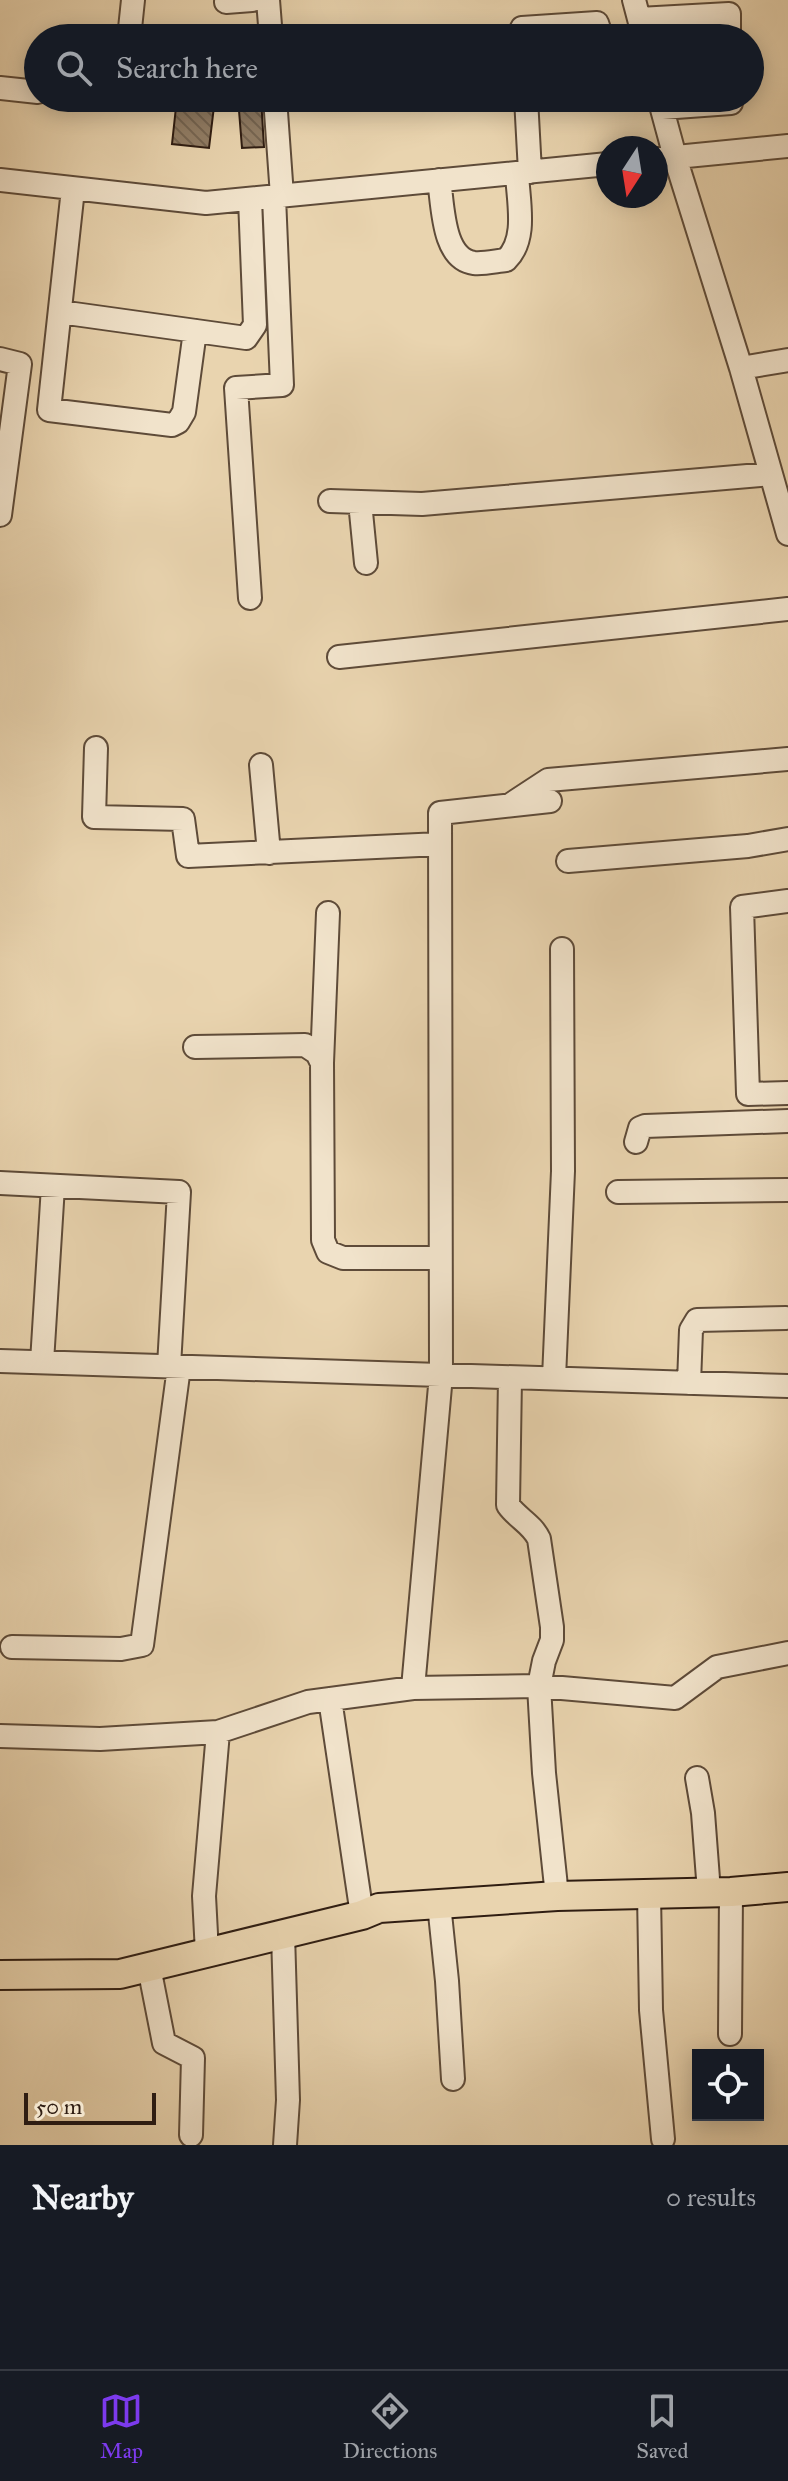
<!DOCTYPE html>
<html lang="en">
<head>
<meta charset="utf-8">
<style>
  :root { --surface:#171b24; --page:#242831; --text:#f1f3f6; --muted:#9ea1a6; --line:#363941; --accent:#7c3aed }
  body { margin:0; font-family:"IM FELL Great Primer",serif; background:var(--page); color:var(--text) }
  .controls { position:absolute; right:24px; bottom:24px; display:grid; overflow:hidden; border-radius:0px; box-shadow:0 4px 20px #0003 }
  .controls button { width:72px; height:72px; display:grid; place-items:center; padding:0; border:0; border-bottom:2px solid var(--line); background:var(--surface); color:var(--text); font:40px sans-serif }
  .compass { position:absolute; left:596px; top:136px; width:72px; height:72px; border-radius:50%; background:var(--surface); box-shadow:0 4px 20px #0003; rotate:192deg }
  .scale { position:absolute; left:24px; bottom:20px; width:132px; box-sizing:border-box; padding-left:8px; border:4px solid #2f1d12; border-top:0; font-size:22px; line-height:28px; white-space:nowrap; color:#2f1d12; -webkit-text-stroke:6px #f1e3cb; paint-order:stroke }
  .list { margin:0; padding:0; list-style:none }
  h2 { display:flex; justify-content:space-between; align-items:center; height:104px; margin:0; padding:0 32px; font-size:34px }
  h2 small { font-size:26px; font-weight:400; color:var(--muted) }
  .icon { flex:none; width:44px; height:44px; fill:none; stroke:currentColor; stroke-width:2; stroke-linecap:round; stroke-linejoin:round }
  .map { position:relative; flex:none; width:788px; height:2145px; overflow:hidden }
  .search { position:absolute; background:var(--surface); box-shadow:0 4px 20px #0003; left:24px; right:24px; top:24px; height:88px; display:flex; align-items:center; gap:20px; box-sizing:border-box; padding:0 28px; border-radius:44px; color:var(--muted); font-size:30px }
  .sheet { height:224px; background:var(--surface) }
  nav { display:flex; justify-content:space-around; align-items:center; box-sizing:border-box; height:112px; border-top:2px solid var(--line); background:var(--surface); font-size:22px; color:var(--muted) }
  nav a { display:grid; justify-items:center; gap:4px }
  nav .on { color:var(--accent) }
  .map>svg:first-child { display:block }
  .building { fill:url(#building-back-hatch); stroke:#2f1d12; stroke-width:2 }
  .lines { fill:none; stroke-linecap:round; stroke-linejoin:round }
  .minor-casing { stroke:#5e4b39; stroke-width:26 }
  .major-casing { stroke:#2f1d12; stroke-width:32 }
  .minor { stroke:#f1e3cb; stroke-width:22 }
  .major { stroke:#e9d4af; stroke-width:28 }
</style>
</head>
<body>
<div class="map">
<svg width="788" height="2145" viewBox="0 0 788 2145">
  <defs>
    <pattern id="building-back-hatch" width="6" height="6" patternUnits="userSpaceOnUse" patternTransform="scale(2)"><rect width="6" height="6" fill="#907c64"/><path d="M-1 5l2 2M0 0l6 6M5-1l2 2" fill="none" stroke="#766551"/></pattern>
  </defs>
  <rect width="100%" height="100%" fill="#e9d4af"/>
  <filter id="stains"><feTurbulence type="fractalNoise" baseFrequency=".0025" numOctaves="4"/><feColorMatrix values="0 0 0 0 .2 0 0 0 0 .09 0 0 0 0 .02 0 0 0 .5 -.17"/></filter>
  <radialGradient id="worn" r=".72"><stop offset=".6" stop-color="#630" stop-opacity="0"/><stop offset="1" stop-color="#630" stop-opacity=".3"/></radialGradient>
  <!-- building -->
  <path class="building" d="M177 98H215L209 148 172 144Z
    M238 98H261L264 147 242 148Z"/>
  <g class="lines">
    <defs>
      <path id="minor" d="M268 0 271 38
        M634 0 644 38
        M226 2 252 0
        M639 19 729 14V38
        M129 38 133 0
        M523 38 522 28 597 23 602 38
        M0 88 38 92
        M109 98H122
        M275 98 282 196
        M526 98 530 172
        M659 98 675 157 741 368 788 534
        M662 108 731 103V98
        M656 159 788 146
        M0 180 206 203 608 164
        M439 180C443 204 442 259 474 263 484 264 496 261 506 260 528 239 518 201 517 173
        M73 189 49 410 172 425 178 422 184 412 195 331
        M60 312 246 338 255 325 250 199
        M0 359 20 364 0 515
        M741 368 788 360
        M330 501 422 504 771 474
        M360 502 366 563
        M250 598 236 388 282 385 274 197
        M339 657 788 609
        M96 748 94 817 183 819 188 856 440 844
        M261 765 269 853
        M513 803 548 780 788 759
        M568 861 748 846 788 839
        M788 901 742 907 748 1094 788 1093
        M195 1047 305 1045 317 1053 322 1063 323 1240 328 1252 343 1258H440
        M322 1063 328 913
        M636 1142 640 1128 645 1126 788 1121
        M0 1183 179 1192 169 1366
        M618 1192 788 1190
        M0 1361 788 1386
        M42 1362 53 1186
        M510 1378 508 1505C517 1518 532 1524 539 1539L552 1627V1640L544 1661 539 1686 544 1773 557 1896
        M554 1378 563 1171 562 949
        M689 1383 691 1330 697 1320 786 1318
        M12 1647 121 1649 142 1645 179 1367
        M413 1688 441 1375 440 813 550 801
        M330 1699 362 1915
        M0 1736 100 1739 218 1732 308 1702 413 1688 539 1686 675 1698 717 1667 788 1653
        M697 1778 703 1813 709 1892
        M649 1894 651 2010 663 2139
        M439 1904 447 1981 453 2079
        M283 1934 288 2100 285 2145
        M207 1953 204 1896 218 1732
        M149 1967 164 2043 193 2058 191 2135
        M730 2034 731 1892"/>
      <path id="major" d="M0 1975 120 1974 362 1915 379 1908 557 1896 731 1892 788 1887"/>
    </defs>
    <!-- minor casing -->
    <use href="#minor" class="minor-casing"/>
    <!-- major casing -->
    <use href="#major" class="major-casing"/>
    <!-- minor -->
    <use href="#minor" class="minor"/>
    <!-- major -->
    <use href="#major" class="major"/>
  </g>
  <rect width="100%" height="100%" filter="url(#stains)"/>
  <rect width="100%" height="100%" fill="url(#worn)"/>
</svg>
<div class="controls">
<button><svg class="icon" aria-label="locate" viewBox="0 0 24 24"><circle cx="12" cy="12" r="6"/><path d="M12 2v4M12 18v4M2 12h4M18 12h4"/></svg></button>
</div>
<svg class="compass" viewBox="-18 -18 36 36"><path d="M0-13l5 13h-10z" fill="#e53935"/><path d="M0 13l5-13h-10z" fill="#9ea1a6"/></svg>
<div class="scale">50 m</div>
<div class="search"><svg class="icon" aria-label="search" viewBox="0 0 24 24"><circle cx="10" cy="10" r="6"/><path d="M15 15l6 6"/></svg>Search here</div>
</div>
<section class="sheet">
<h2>Nearby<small>0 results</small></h2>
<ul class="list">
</ul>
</section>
<nav>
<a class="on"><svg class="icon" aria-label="map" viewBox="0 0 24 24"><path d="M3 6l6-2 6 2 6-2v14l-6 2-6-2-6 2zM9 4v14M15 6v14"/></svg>Map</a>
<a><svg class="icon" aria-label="directions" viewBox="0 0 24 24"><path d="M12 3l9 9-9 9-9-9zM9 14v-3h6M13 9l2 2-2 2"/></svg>Directions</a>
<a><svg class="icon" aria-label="saved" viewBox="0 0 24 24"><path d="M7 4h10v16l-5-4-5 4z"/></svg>Saved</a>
</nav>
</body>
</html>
